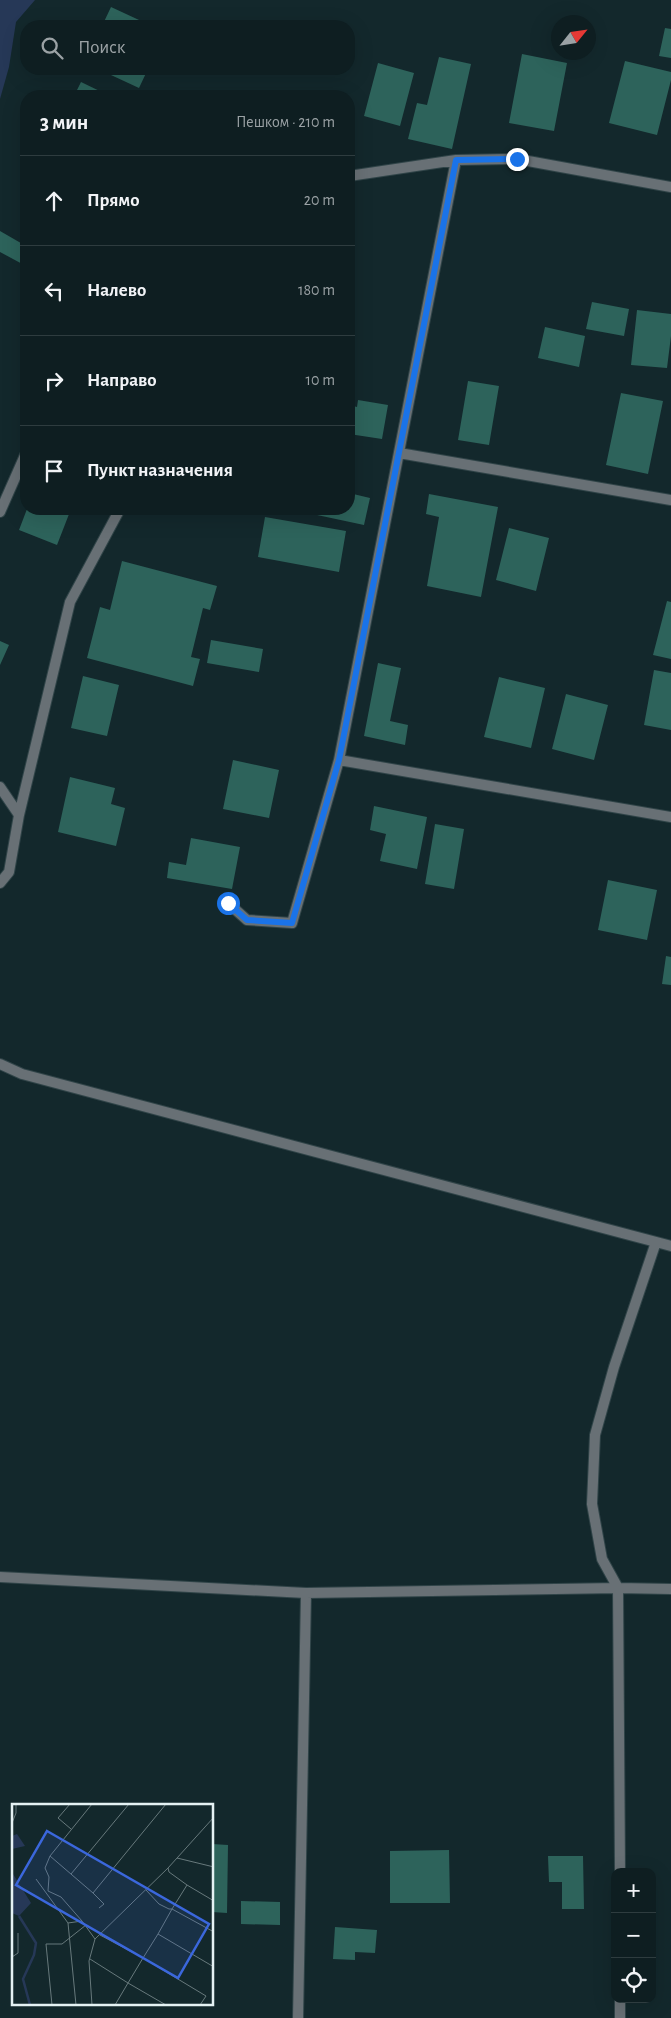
<!DOCTYPE html>
<html lang="ru">
<head>
<meta charset="utf-8">
<style>
  :root { --surface:#0e1e21; --page:#17272a; --text:#f1f3f6; --muted:#9ba2a5; --line:#2e3c3f }
  body { margin:0; font-family:"Alegreya Sans",sans-serif; background:var(--page); color:var(--text) }
  .controls { position:absolute; right:15px; bottom:15px; display:grid; overflow:hidden; border-radius:10px; box-shadow:0 5px 20px #0002 }
  .controls button { width:45px; height:45px; display:grid; place-items:center; padding:0; border:0; border-bottom:1px solid var(--line); background:var(--surface); color:var(--text); font:25px sans-serif }
  .compass { position:absolute; left:551px; top:15px; width:45px; height:45px; border-radius:50%; background:var(--surface); box-shadow:0 5px 20px #0002; rotate:60deg }
  .stop { position:absolute; width:15px; height:15px; margin:-11px; border:4px solid #1a73e8; border-radius:50%; background:#fff }
  .stop.end { background:#1a73e8; border-color:#fff; box-shadow:0 1px 5px #0008 }
  .list { margin:0; padding:0; list-style:none }
  h2 { display:flex; justify-content:space-between; align-items:center; height:65px; margin:0; padding:0 20px; font-size:21px }
  h2 small { font-size:16px; font-weight:400; color:var(--muted) }
  .list li { display:grid; grid-template-columns:32px 1fr auto; gap:15px; align-items:center; box-sizing:border-box; height:90px; padding:0 20px; border-top:1px solid var(--line) }
  .list b { display:block; font-size:19px; white-space:nowrap }
  .list em { font-size:16px; font-style:normal; color:var(--muted) }
  .icon { flex:none; width:28px; height:28px; fill:none; stroke:currentColor; stroke-width:2; stroke-linecap:round; stroke-linejoin:round }
  .map { position:relative; flex:none; width:671px; height:2018px; overflow:hidden }
  .search { position:absolute; background:var(--surface); box-shadow:0 5px 20px #0002; left:20px; top:20px; width:335px; height:55px; display:flex; align-items:center; gap:12px; box-sizing:border-box; padding:0 18px; border-radius:20px; color:var(--muted); font-size:19px }
  .panel { position:absolute; background:var(--surface); box-shadow:0 5px 20px #0002; left:20px; top:90px; width:335px; height:425px; border-radius:20px }
  .map>svg:first-child { display:block }
  .water { fill:#263857 }
  .building { fill:#2d635b }
  .lines { fill:none; stroke-linecap:round; stroke-linejoin:round }
  .street-casing { stroke:#304448; stroke-width:12 }
  .street { stroke:#687075; stroke-width:10 }
  .route { stroke:#1a73e8; stroke-width:6 }
  .inset-river { fill:none; stroke:#263857; stroke-width:2.5 }
  .inset-road { fill:none; stroke:#67797c; stroke-width:1 }
  .view { fill:#3b67dc; fill-opacity:0.15; stroke:#3b67dc; stroke-width:2.5 }
  .inset-edge { fill:none; stroke:#e5f2f4; stroke-width:2.5 }
</style>
</head>
<body>
<div class="map">
<svg width="671" height="2018" viewBox="0 0 671 2018">
  <rect width="100%" height="100%" fill="#13282c"/>
  <!-- water -->
  <path class="water" d="M0 0H35L16 22 9 67 0 99Z"/>
  <!-- building -->
  <path class="building" d="M111 7 152 26H102Z
    M665 28 671 29V58L659 56Z
    M522 54 567 63 554 131 509 123Z
    M439 57 471 64 452 149 408 139 417 103 427 105Z
    M625 61 671 72V80L657 135 609 123Z
    M378 63 414 73 400 126 364 116Z
    M98 69H148L139 88Z
    M81 82 110 96H74Z
    M0 231 26 246V266L0 252Z
    M592 302 629 309 624 336 586 329Z
    M637 310 671 314V336L667 368 631 365Z
    M545 327 585 336 579 367 538 358Z
    M468 381 499 386 489 445 458 440Z
    M621 393 663 401 648 474 606 465Z
    M358 400 388 405 382 439 349 434V405L357 407Z
    M349 493 370 498 364 525 303 512 304 509H349Z
    M429 494 498 507 481 597 427 586 439 517 426 514Z
    M27 509H71L57 545 19 530Z
    M265 517 346 531 339 572 258 557Z
    M509 528 549 538 536 591 496 580Z
    M122 561 217 586 210 610 203 608 191 657 200 659 193 686 87 658 100 607 110 610Z
    M667 601 671 602V659L653 655Z
    M211 640 263 649 259 672 207 663Z
    M0 641 9 645 0 665Z
    M378 663 401 668 390 721 408 725 405 745 364 736Z
    M654 670 671 673V730L644 725Z
    M83 676 119 685 107 736 71 728Z
    M499 677 545 688 531 748 484 737Z
    M566 694 608 705 594 760 552 749Z
    M233 760 279 770 269 818 223 809Z
    M70 777 115 788 111 804 125 808 116 846 58 832Z
    M374 806 427 817 417 869 380 861 386 834 370 830Z
    M435 824 464 829 454 889 425 884Z
    M191 838 240 847 232 889 167 878 169 862 186 865Z
    M608 880 657 890 647 940 598 930Z
    M666 956 671 957V985L662 984Z
    M212 1844 228 1845 227 1913 212 1912Z
    M449 1850 450 1903H390V1851Z
    M548 1856H583L584 1909H562V1882H549Z
    M241 1901 280 1902V1925L241 1924Z
    M335 1927 377 1930 375 1953 355 1952V1960L333 1959Z"/>
  <g class="lines">
    <defs>
      <path id="street" d="M349 176 456 160
        M399 453 671 500
        M0 512 26 453
        M339 760 456 160 517 159 671 187
        M0 787 19 815 9 872 0 883
        M19 815 70 602 120 509
        M228 903 247 920 292 923 339 760 671 817
        M0 1064 22 1074 671 1246
        M656 1242 614 1367 595 1435 592 1504 602 1559 618 1588 671 1589
        M0 1577 306 1593 298 2018
        M306 1593 618 1588 620 1872
        M620 1999V2018"/>
    </defs>
    <!-- street casing -->
    <use href="#street" class="street-casing"/>
    <!-- street -->
    <use href="#street" class="street"/>
  </g>
  <g class="lines">
    <!-- route -->
    <path class="route" d="M228 903 247 920 292 923 339 760 456 160 517 159"/>
  </g>
  <!-- overview -->
  <g transform="translate(12 1804)">
    <rect width="201" height="201" fill="#13282c"/>
    <path d="M5 30 13 42 0 45V32ZM0 56 1 70 19 99 7 112 0 109Z" fill="#263857"/>
    <path class="inset-river" d="M7 112 24 139 22 151 11 175 18 201"/>
    <path class="inset-road" d="M58 0 46 14 59 25M80 0 38 52 81 89M0 19 4 9V0M38 52 33 64 37 73 36 87 49 93 70 117M165 54 202 63M156 64 157 68 175 81M59 70 117 0M24 75 56 119M134 86 147 100 157 105H160L175 81 202 97M87 104 92 100 81 89 154 0M56 119 64 201M56 119 70 117 83 135M146 130 160 105 202 128M88 131 131 154 146 130 202 163M0 153 6 149V129M78 155 116 179 131 154 194 192 188 201M40 201 34 140H50L74 121M80 201 77 157 83 135 156 64 202 13M103 201 116 179 154 201"/>
    <path class="view" d="M35 27 197 120 166 174 4 81Z"/>
    <rect width="201" height="201" class="inset-edge"/>
  </g>
</svg>
<div class="controls">
<button>+</button>
<button>−</button>
<button><svg class="icon" aria-label="locate" viewBox="0 0 24 24"><circle cx="12" cy="12" r="6"/><path d="M12 2v4M12 18v4M2 12h4M18 12h4"/></svg></button>
</div>
<svg class="compass" viewBox="-18 -18 36 36"><path d="M0-13l5 13h-10z" fill="#e53935"/><path d="M0 13l5-13h-10z" fill="#9ba2a5"/></svg>
<div class="stop" style="left:228px;top:903px"></div>
<div class="stop end" style="left:517px;top:159px"></div>
<div class="search"><svg class="icon" aria-label="search" viewBox="0 0 24 24"><circle cx="10" cy="10" r="6"/><path d="M15 15l6 6"/></svg>Поиск</div>
<section class="panel">
<h2>3 мин<small>Пешком · 210 m</small></h2>
<ul class="list">
<li><svg class="icon" aria-label="ahead" viewBox="0 0 24 24"><path d="M12 20V5M6 11l6-6 6 6"/></svg><div><b>Прямо</b></div><em>20 m</em></li>
<li><svg class="icon" aria-label="left" viewBox="0 0 24 24"><path d="M17 20v-9H6M10 6l-5 5 5 5"/></svg><div><b>Налево</b></div><em>180 m</em></li>
<li><svg class="icon" aria-label="right" viewBox="0 0 24 24"><path d="M7 20v-9h11M14 6l5 5-5 5"/></svg><div><b>Направо</b></div><em>10 m</em></li>
<li><svg class="icon" aria-label="arrive" viewBox="0 0 24 24"><path d="M6 21V4h12l-3 4 3 4H6"/></svg><div><b>Пункт назначения</b></div></li>
</ul>
</section>
</div>
</body>
</html>
